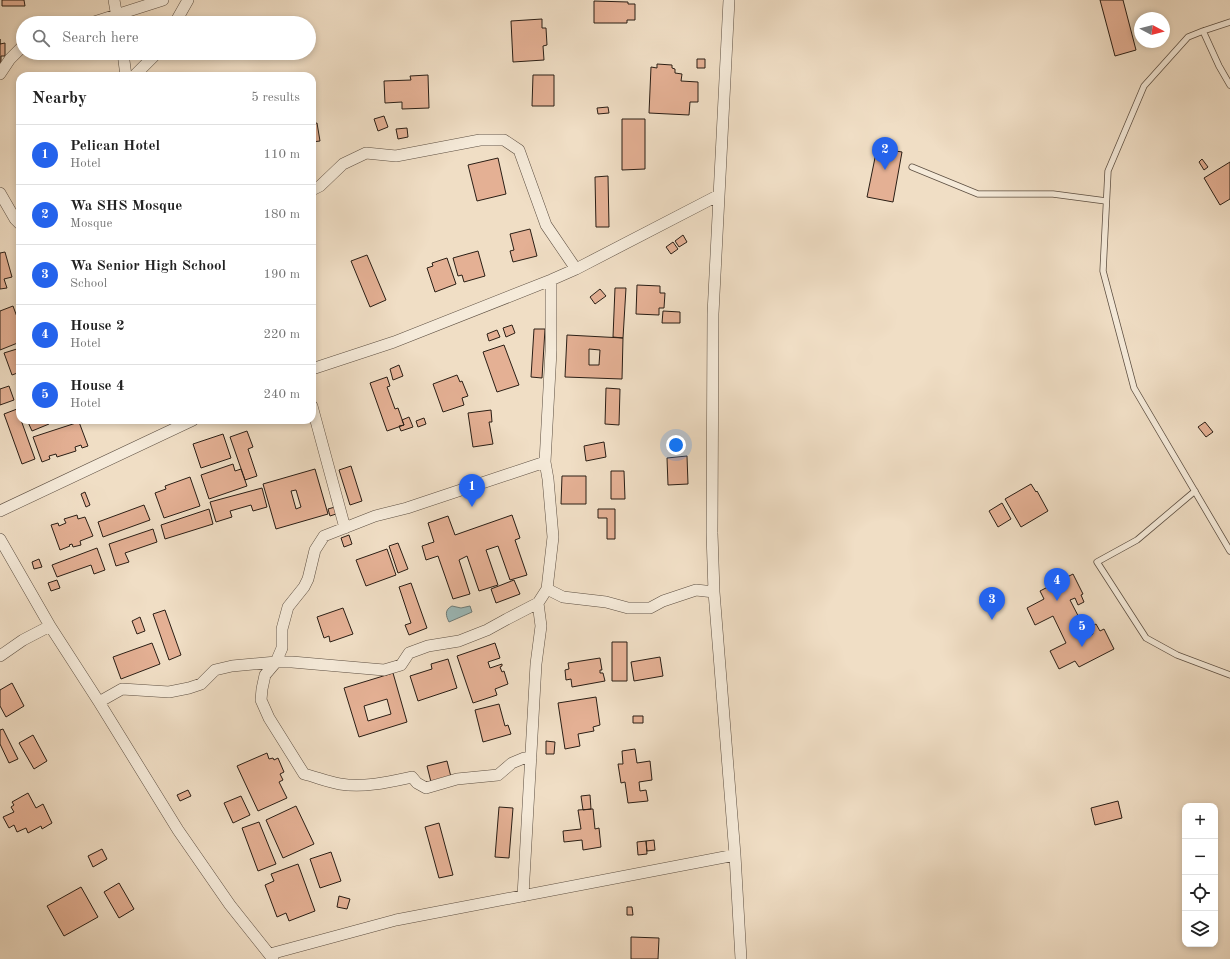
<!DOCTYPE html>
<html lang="en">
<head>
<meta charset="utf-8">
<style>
  :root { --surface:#fff; --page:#f6f6f6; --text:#222; --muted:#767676; --line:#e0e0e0; --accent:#2563eb }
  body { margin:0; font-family:"Old Standard TT",serif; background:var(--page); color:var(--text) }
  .controls { position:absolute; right:12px; bottom:12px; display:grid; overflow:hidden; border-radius:8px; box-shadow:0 2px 6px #0003 }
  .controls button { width:36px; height:36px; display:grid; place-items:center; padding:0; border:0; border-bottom:1px solid var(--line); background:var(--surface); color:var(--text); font:20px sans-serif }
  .compass { position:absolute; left:1134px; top:12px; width:36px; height:36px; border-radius:50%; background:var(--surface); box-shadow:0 2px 6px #0003; rotate:97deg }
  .you { position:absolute; left:676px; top:445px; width:14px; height:14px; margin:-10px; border:3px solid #fff; border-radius:50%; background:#1a73e8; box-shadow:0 0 0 6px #1a73e833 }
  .badge { display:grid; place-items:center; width:26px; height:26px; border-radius:50%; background:var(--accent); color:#fff; font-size:13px; font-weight:700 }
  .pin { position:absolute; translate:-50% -33px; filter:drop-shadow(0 1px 2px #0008) }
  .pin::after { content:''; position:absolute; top:21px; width:14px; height:12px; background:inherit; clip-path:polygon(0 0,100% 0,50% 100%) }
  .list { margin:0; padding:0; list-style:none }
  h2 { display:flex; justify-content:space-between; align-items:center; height:52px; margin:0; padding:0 16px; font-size:17px }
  h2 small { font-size:13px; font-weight:400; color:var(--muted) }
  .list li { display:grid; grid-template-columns:26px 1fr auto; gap:12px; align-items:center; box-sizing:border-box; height:60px; padding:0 16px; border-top:1px solid var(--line) }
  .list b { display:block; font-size:15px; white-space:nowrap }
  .list p { margin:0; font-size:13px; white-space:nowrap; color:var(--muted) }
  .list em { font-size:13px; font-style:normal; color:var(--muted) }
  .icon { flex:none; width:22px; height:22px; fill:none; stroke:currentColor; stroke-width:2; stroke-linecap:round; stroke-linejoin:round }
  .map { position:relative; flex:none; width:1230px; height:959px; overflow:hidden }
  .search { position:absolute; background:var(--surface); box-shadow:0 2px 6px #0003; left:16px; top:16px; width:300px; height:44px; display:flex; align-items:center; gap:10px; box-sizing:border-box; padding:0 14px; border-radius:22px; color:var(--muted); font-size:15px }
  .panel { position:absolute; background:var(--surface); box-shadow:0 2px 6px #0003; left:16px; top:72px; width:300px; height:352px; border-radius:12px }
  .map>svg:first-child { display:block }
  .water { fill:#9cbbbb; stroke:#6e7c79 }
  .building { fill:#e4b094; stroke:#2a1e15; fill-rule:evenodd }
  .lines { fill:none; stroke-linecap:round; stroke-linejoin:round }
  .service-casing { stroke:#5c4e41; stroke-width:7 }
  .minor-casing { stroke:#5c4e41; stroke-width:12 }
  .service { stroke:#f5ead9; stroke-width:5.5 }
  .minor { stroke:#f5ead9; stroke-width:11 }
</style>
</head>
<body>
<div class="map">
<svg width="1230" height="959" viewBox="0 0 1230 959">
  <rect width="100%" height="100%" fill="#f0dec5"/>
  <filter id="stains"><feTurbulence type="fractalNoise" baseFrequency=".005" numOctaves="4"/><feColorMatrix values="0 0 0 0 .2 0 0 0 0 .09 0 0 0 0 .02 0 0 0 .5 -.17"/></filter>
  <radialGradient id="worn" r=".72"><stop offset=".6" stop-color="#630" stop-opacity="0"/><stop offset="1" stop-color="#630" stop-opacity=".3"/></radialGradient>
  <!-- water -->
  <path class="water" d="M452 606 461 608 470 606 472 612 449 622C446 616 444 610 452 606Z"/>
  <!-- building -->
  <path class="building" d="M2 0H24L25 6H2Z
    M1100 0H1123L1136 50 1115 56Z
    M594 1 628 2V4H635V20H627V23H594Z
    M542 19V28H546L547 45 543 46 544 60 513 62 511 21Z
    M0 39V44L5 43V56H1V65H0Z
    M697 59H705V68H697Z
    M657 64 672 65V68L675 69V73L682 74 681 81 698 82V102H690L689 115 649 113 651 67 657 68Z
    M428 75 429 108 402 109V102L385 103 384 81 411 80 410 76Z
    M533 75H554V106H532Z
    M608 107 609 113 598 114 597 108Z
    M384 116 388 127 378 131 374 119Z
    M622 119H645V169L622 170Z
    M317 123 320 141 312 142V124Z
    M407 128 408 137 398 139 396 129Z
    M877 148 902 152 893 202 867 197Z
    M498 158 506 194 477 201 468 165Z
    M1202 159 1208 167 1204 170 1199 162Z
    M1230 162V199L1220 205 1204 178Z
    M608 176 609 227H596L595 177Z
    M530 229 537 256 513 262 510 251 514 250 510 234Z
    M683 235 687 242 679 247 675 241Z
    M673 242 678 249 671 254 666 247Z
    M478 251 485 276 464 282 462 275 458 276 453 258Z
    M5 252 12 277 4 279 7 288 0 289V253Z
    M367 255 386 300 370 307 351 261Z
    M447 258 456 284 435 292 427 268 433 266 432 263Z
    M637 285 660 286V293H665L664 308H659V315L636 314Z
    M615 288H626L623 338 613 337Z
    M600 289 606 296 595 304 590 297Z
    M13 306 20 325V342L0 350V311Z
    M663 311 680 312V323H662Z
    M512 325 515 333 506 337 503 328Z
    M534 329H545L542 378 531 377Z
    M497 330 500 337 489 341 487 334Z
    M567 335 623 338 622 379 565 377ZM589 349 600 350 599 365H589Z
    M504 345 519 385 497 392 483 352Z
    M20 348V372L12 375 4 353Z
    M399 365 403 376 393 380 390 369Z
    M457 375 460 382 462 381 468 396 462 398 464 405 443 412 433 384Z
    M387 377 390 386 387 387 395 409 398 408 404 425 387 431 370 383Z
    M9 386 14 400 0 405V389Z
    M606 388 620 389 619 425 605 424Z
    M17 409 20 420H21L35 459 22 464 4 414Z
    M491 410 492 422H489L493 444 473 447 468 413Z
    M409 417 413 427 401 431 399 426 404 425 402 420Z
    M424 418 426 424 418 427 416 421Z
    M27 420H48L49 424 32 431Z
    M79 422 88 446 82 448 81 445 75 447 76 451 57 457 56 454 49 456 50 459 42 462 33 437Z
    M1205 422 1213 432 1206 437 1198 427Z
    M247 431 253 447 248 449 257 476 245 480 230 437Z
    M223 434 231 458 201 468 193 444Z
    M604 442 606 457 586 461 584 446Z
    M687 456 688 484 668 485 667 458Z
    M233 464 235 471 241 469 247 486 209 499 201 475Z
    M351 466 362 501 350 505 339 470Z
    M315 469 328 514 276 529 263 484ZM296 490 301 507 296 509 291 491Z
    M611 471H624L625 499H611Z
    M562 476H586V504H561Z
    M190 477 200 506 164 518 155 493 166 489 165 486Z
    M1031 484 1036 492 1037 491 1048 511 1021 527 1005 499Z
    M262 488 267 507 253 511 251 505 230 511 232 517 216 522 210 502Z
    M85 492 90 505 86 507 81 494Z
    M1002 503 1011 519 998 527 989 511Z
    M144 505 150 520 103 537 98 522Z
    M335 507 336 514 330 516 328 509Z
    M209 509 213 524 165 539 161 525Z
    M598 509H615V539H607V518H598Z
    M77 515 78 519 85 517 93 536 80 541 81 545 73 547 72 544 69 545 70 546 60 550 51 525 58 523 59 526 66 523 64 519Z
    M512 515 520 538 515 540 527 575 510 580 498 546 486 550 498 585 479 591 467 556 459 560 470 594 453 599 438 556 426 560 422 546 434 542 428 523 448 516 455 535Z
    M153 529 157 542 125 553 129 562 116 566 109 544Z
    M349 535 352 544 344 547 341 538Z
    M398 543 408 569 398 573 389 546Z
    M97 548 105 570 94 574 91 565 57 577 52 565Z
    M387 549 396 575 366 586 356 560Z
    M39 559 42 567 34 569 32 562Z
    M1073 574 1083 594 1081 595 1084 602 1078 605 1075 598 1070 600 1089 637 1093 634 1090 627 1096 624 1100 631 1104 629 1114 649 1079 667 1075 661 1059 669 1050 651 1066 643 1053 616 1035 625 1027 608 1044 599 1040 591Z
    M57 580 60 588 51 591 48 583Z
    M514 580 520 594 496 603 491 589Z
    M411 583 427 628 409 635 405 625 411 623 399 587Z
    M343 608 353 634 330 642 329 636 324 638 317 617Z
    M165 610 181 655 169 660 153 614Z
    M140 617 145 631 137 634 132 621Z
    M612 642H627V681H612Z
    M152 643 160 664 121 679 113 657Z
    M495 643 500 658 488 662 490 668 502 664V666L500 667 502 672 504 671 508 684 495 689 497 695 473 703 457 656Z
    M660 657 663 676 634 681 631 662Z
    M600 658 602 670H600V673H603L605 681 572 687 571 679 566 680 565 670 569 669 568 663Z
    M448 659 457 688 418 701 410 676 432 669 431 664Z
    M393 673 407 722 359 737 344 688ZM387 699 391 714 368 721 364 706Z
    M12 683 24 706 6 717 0 706V690Z
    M596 697 600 725 593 727 594 731 578 734 580 746 565 749 558 703Z
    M499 704 505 726 508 725 511 734 483 742 475 710Z
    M633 716H643V723H633Z
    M3 729 18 759 9 763 0 744V730Z
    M33 735 47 761 34 769 19 743Z
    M546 741 555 742 554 754H546Z
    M635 749 637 763 650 761 652 780 639 782 640 791 646 790 648 801 628 803 625 782 621 783 618 764H623L622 751Z
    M267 753 269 759 273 758 274 760 278 758 284 772 280 774 283 780 279 782 287 798 258 811 237 766Z
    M447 761 451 777 431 782 427 766Z
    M188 790 191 796 180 801 177 795Z
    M28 793 36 808 43 804 52 823 42 829 41 826 28 833 26 828 17 832 14 825 9 828 3 817 14 812 11 807 14 805 12 802Z
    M590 795 591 809 583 810 581 796Z
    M241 796 250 815 233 823 224 803Z
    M1118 801 1122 818 1095 825 1091 808Z
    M296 806 314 844 283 858 266 820Z
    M499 807 513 808 509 858 495 857Z
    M593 809 595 829 599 828 601 847 583 850 582 840 564 842 563 831 581 829 578 810Z
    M259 822 276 864 258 871 242 828Z
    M439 823 453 875 439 878 425 827Z
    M654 840 655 850 647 851 646 841Z
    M646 841 647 854 638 855 637 842Z
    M102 849 107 859 93 867 88 856Z
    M331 852 341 881 320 888 310 859Z
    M298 864 315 911 289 921 286 913 277 917 265 885 274 881 271 874Z
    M119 883 134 909 119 918 104 892Z
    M81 887 98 917 64 936 47 906Z
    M339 896 350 899 347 909 337 907Z
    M627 907H632L633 915H627Z
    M631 937 659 938 658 959H631Z"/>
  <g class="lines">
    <defs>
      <path id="service" d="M1230 22 1203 31 1188 37 1144 86 1108 171 1103 271 1134 388 1230 551
        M1203 31 1219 66 1230 85
        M912 167 978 194H1053L1106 201
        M1195 491 1137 540 1097 562 1146 638 1177 655 1230 675"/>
      <path id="minor" d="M114 0 118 23
        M729 0 713 314 712 533 714 592 735 855 741 959
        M91 23 163 0
        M175 23 188 0
        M123 53 126 76
        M0 74 10 59 23 46
        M134 76 157 53
        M312 190 320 186 343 164 366 153 396 156 480 140H504L519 150 546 225 576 269
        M0 193 15 219 20 224
        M312 369 394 342 551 280 576 269 719 195
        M312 406 345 528
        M0 511 193 420
        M0 539 50 626 99 702 178 830 230 905 273 959
        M547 589 563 597 606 602 628 608H650L663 601 696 590 714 592
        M0 656 23 640 50 626
        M99 702 122 689 169 692 189 688 201 684 215 670 232 666 276 662H292L384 670 401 665 409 653 428 646 459 641 487 630 507 619 538 603
        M531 758H524L512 763 498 775 457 779 426 788 417 783 412 777C389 782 364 788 340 784 328 782 316 777 304 774L269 718 261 700 262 689 265 675 276 662 282 648V629L288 607 304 587 308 579 315 550 324 536 375 516 407 508 545 462
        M523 896 536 664 541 626 538 603 547 589 553 537 548 479 545 462 551 351V280
        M270 954 396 920 735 855"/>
    </defs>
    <!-- service casing -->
    <use href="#service" class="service-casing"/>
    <!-- minor casing -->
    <use href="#minor" class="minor-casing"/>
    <!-- service -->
    <use href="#service" class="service"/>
    <!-- minor -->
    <use href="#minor" class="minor"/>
  </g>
  <rect width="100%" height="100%" filter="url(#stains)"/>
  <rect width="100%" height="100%" fill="url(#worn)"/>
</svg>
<div class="controls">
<button>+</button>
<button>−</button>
<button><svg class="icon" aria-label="locate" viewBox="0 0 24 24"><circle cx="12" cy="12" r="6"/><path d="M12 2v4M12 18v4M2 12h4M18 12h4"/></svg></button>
<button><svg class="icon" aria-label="layers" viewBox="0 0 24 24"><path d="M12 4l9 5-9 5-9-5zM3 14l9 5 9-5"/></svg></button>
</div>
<svg class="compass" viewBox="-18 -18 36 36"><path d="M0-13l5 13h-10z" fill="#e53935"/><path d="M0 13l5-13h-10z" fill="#767676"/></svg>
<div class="you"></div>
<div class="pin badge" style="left:472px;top:507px">1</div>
<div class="pin badge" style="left:885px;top:170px">2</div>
<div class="pin badge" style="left:992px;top:620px">3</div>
<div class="pin badge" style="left:1057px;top:601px">4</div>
<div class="pin badge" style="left:1082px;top:647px">5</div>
<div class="search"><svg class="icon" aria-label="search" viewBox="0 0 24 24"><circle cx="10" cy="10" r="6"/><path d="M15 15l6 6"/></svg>Search here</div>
<section class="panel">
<h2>Nearby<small>5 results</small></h2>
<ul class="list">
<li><span class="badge">1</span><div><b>Pelican Hotel</b><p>Hotel</p></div><em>110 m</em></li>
<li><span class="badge">2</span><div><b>Wa SHS Mosque</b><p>Mosque</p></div><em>180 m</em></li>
<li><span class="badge">3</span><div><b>Wa Senior High School</b><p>School</p></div><em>190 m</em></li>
<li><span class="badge">4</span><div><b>House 2</b><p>Hotel</p></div><em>220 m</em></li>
<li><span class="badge">5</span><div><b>House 4</b><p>Hotel</p></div><em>240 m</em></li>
</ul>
</section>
</div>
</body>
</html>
